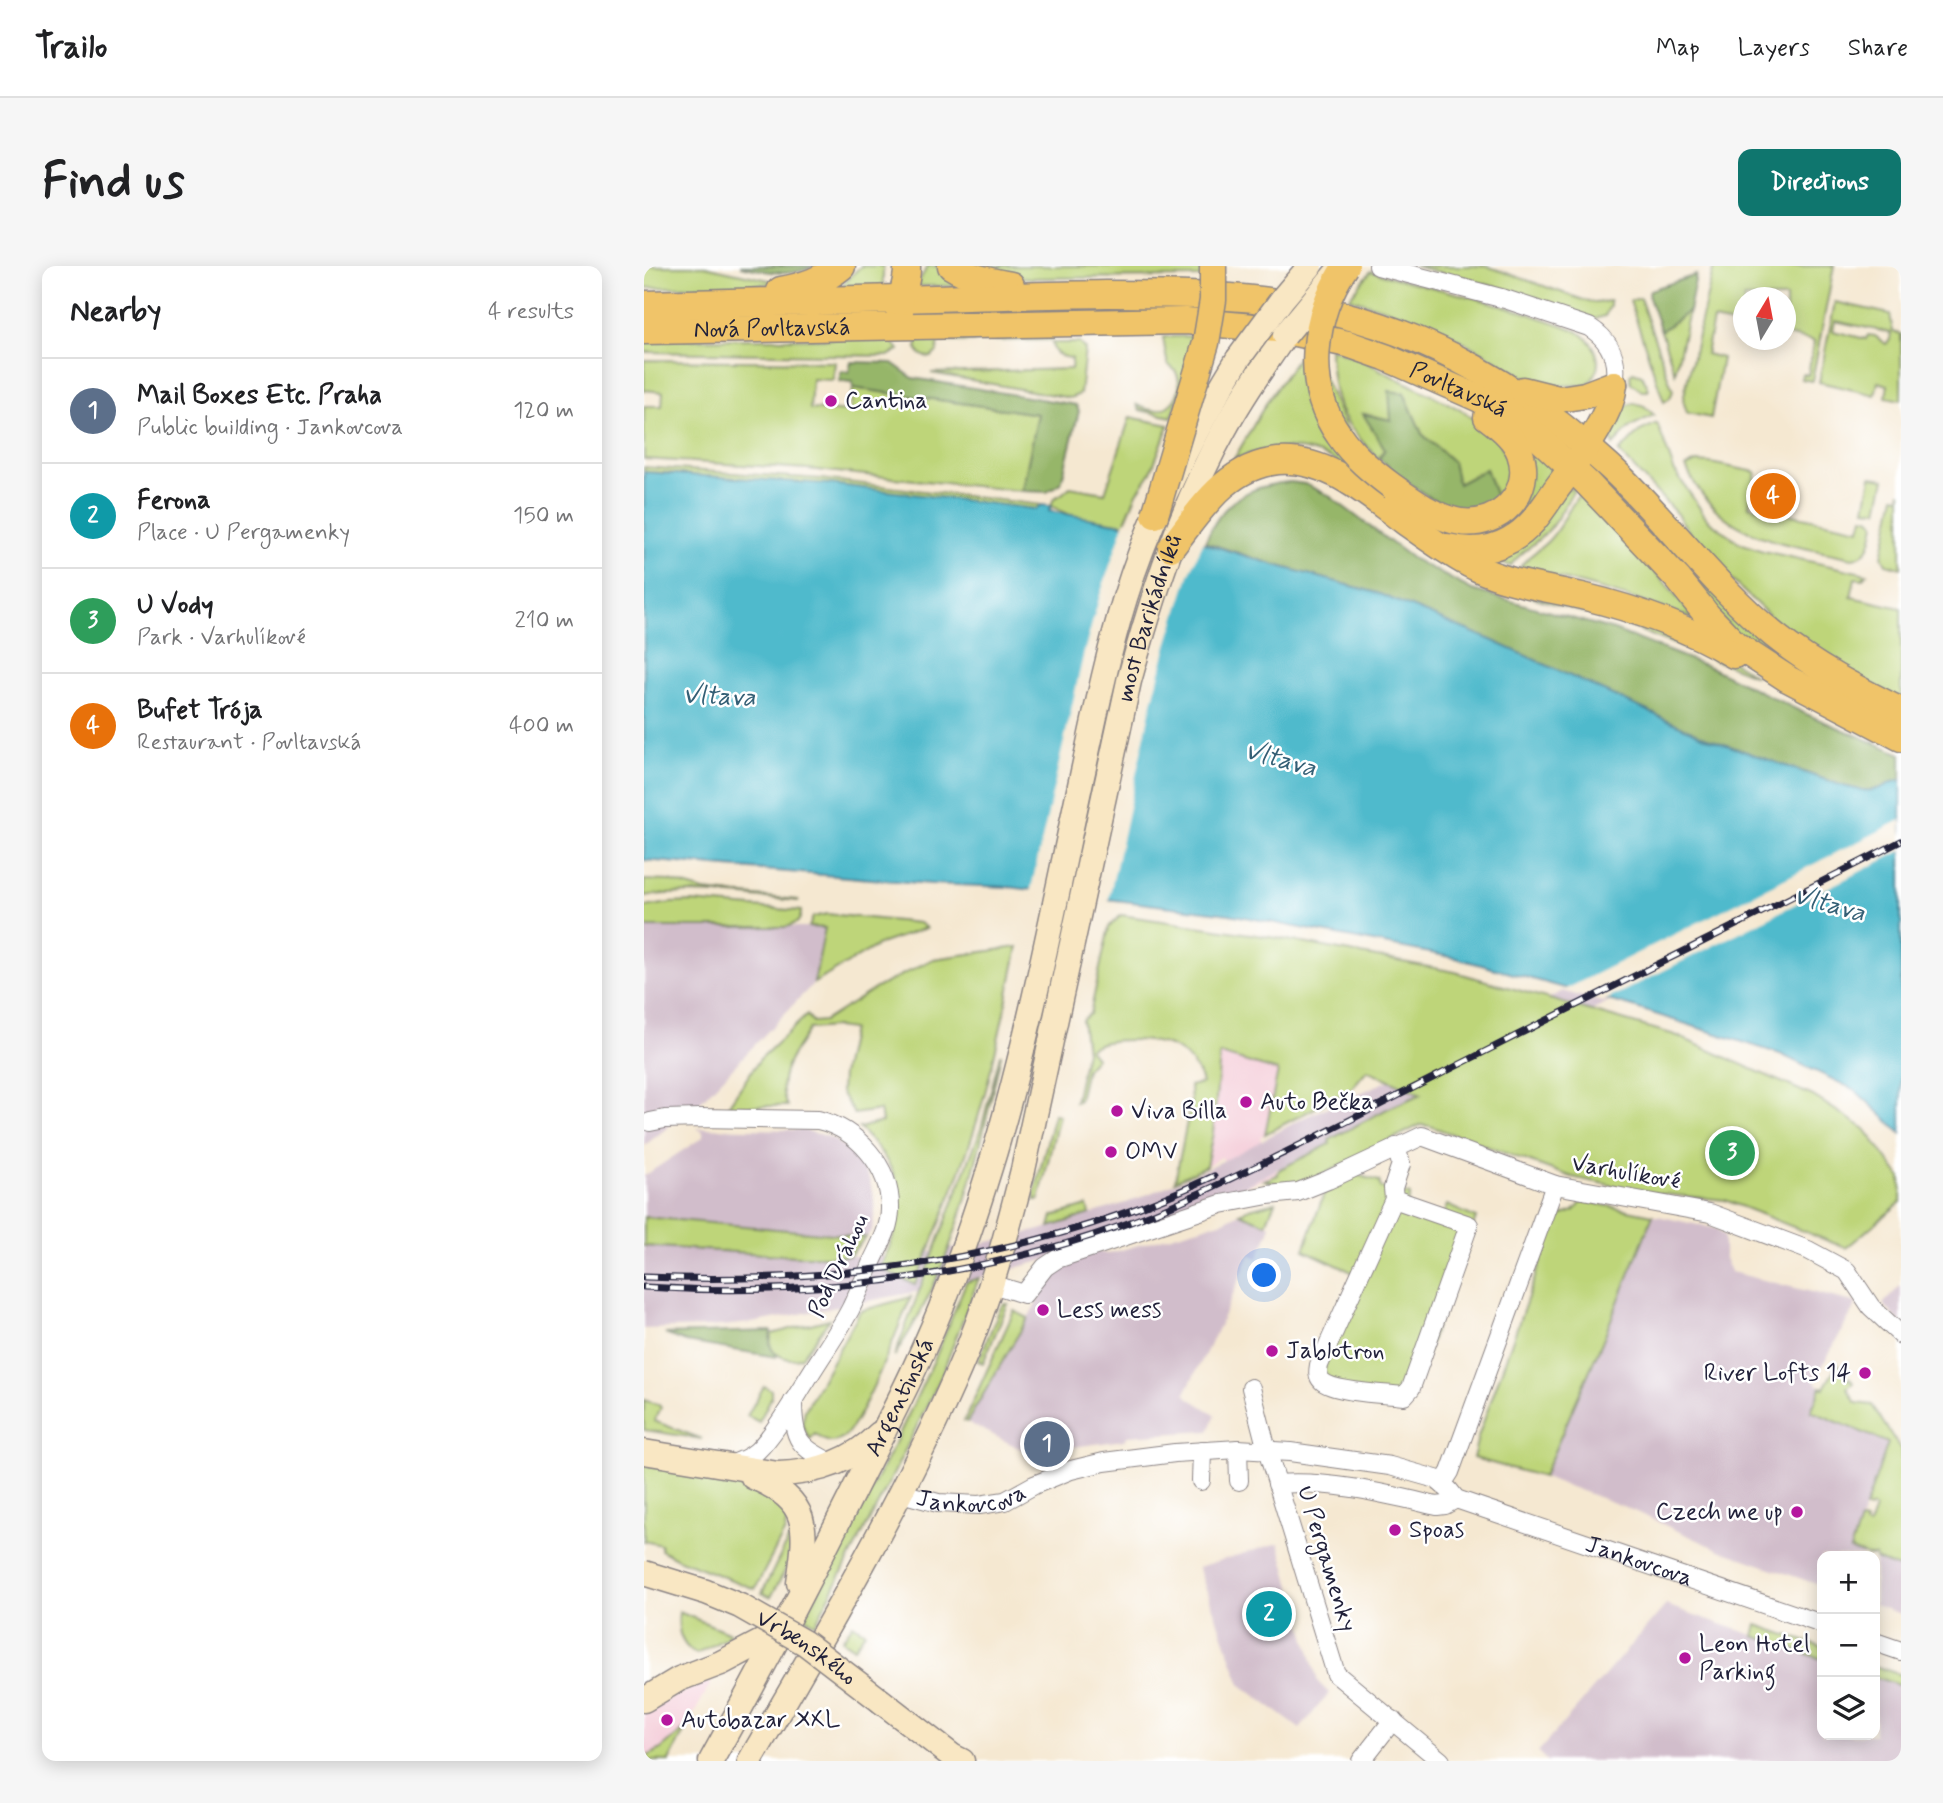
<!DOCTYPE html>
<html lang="en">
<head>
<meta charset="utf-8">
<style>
  :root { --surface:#fff; --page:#f6f6f6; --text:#202124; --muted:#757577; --line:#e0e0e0; --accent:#0f766e }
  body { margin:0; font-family:Mynerve,sans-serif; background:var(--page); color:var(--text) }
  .controls { position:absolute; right:21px; bottom:21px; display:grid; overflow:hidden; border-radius:14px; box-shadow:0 4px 18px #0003 }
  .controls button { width:63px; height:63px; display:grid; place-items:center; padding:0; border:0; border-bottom:2px solid var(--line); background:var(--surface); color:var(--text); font:35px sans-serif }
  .compass { position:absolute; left:1089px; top:21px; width:63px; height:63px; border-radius:50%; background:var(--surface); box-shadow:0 4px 18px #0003; rotate:10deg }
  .you { position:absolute; left:621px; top:1010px; width:24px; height:24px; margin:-18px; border:5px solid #fff; border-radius:50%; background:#1a73e8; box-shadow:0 0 0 10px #1a73e833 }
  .badge { display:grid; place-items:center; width:46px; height:46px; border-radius:50%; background:var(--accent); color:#fff; font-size:23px; font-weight:700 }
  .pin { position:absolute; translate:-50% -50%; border:4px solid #fff; box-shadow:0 2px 7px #0006 }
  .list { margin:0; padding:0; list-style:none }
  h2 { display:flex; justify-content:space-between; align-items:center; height:91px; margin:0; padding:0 28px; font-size:30px }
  h2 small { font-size:23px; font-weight:400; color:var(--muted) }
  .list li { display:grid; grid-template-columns:46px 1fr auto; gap:21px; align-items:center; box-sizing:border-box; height:105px; padding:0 28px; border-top:2px solid var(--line) }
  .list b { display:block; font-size:26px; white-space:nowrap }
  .list p { margin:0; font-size:23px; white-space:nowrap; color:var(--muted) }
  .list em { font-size:23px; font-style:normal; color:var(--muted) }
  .icon { flex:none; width:38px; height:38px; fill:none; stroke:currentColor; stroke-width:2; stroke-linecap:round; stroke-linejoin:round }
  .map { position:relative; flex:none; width:1257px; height:1495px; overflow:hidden; border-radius:14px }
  header { display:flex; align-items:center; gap:42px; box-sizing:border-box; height:98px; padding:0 35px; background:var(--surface); border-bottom:2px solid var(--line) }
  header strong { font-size:33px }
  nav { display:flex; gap:38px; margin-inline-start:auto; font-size:24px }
  .intro { display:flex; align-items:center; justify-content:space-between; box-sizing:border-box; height:168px; padding:0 42px }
  h1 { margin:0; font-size:49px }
  .button { padding:18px 32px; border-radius:14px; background:var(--accent); color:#fff; font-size:24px; font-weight:700 }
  main { display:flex; gap:42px; padding:0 42px }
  aside { flex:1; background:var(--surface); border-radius:14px; box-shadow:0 4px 18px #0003 }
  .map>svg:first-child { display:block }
  .built { fill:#f5cfda }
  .industrial { fill:#d1bdcb }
  .green { fill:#bed579; stroke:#707c5a; stroke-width:2; fill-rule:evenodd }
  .forest { fill:#96b669; stroke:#5c6c52; stroke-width:2 }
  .water { fill:#50bacc; stroke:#396e84; stroke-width:2 }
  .pier { fill:#f5e8d1 }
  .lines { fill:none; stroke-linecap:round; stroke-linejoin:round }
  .minor-casing { stroke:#8c8586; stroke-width:20 }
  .secondary-casing { stroke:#8c8586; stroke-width:27 }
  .primary-casing { stroke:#8c8586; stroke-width:29 }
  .trunk-casing { stroke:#8c8586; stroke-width:31 }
  .minor { stroke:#fff; stroke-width:18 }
  .secondary { stroke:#f9e7c3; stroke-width:24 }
  .primary { stroke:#f0c469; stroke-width:26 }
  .trunk { stroke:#f0c469; stroke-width:28 }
  .rail-casing { stroke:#22223b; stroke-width:7 }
  .rail { stroke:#fff; stroke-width:4.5; stroke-dasharray:13; stroke-linecap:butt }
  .secondary-bridge-casing { stroke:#8c8586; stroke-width:27; stroke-linecap:butt }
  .primary-bridge-casing { stroke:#8c8586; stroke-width:29; stroke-linecap:butt }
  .secondary-bridge { stroke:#f9e7c3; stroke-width:24 }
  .primary-bridge { stroke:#f0c469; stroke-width:26 }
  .poi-dot { fill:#b5179e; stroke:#fff; stroke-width:2.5 }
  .labels { text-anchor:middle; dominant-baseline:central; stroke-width:5; stroke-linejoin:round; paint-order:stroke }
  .street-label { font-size:24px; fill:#22223b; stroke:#fff }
  .poi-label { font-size:24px; fill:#22223b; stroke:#fff; text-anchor:start }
  .water-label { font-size:26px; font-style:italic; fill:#345f75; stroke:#fff }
</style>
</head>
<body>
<header>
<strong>Trailo</strong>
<nav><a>Map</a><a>Layers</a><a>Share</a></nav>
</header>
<div class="intro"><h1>Find us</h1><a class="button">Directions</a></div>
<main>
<aside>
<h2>Nearby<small>4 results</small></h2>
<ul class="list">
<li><span class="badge" style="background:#5c6f8a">1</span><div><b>Mail Boxes Etc. Praha</b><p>Public building · Jankovcova</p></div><em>120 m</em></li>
<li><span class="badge" style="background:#0f9aa8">2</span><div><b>Ferona</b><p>Place · U Pergamenky</p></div><em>150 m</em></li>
<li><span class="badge" style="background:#2e9e5b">3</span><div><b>U Vody</b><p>Park · Varhulíkové</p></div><em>210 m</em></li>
<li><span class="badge" style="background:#e8710a">4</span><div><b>Bufet Trója</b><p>Restaurant · Povltavská</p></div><em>400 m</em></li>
</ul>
</aside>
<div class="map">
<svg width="1257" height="1495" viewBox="0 0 1257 1495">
  <rect width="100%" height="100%" fill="#fff"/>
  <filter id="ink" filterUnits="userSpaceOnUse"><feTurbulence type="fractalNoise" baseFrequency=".0143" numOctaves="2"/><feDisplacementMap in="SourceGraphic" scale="14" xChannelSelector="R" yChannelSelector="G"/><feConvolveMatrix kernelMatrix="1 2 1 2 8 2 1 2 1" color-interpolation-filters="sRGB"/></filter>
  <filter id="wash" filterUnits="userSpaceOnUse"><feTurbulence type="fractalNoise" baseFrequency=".00686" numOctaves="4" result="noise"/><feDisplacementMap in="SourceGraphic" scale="28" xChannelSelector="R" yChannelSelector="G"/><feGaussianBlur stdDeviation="1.57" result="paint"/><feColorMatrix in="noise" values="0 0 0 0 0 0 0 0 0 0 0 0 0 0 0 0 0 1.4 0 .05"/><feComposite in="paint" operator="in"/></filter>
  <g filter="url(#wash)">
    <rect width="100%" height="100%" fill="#f5e8d1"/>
    <!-- built -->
    <path class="built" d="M575 787 634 804 621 868 616 871 633 907 594 923 578 891 562 900 569 867Z
      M63 1414 67 1417 42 1462 17 1483 0 1492V1446Z"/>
    <!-- industrial -->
    <path class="industrial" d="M1257 550V589L580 930 401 994 308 1019 108 1057 65 1061 0 1063V980L152 990H234L270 988 340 977 396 964 485 936 545 911 591 889 661 851 748 813 917 726 952 704Z
      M0 661H181L170 717 57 835 0 880Z
      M53 862 158 864 179 869 189 873 211 890 224 910 229 926 231 943 228 965 222 971 0 951V910L59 871V866Z
      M596 947 627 960 614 992 606 989 572 1067 541 1127 545 1132 572 1149 565 1165 483 1170 480 1174 385 1187 323 1156 416 997 453 985 463 988 580 955Z
      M1009 949 1073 963 1080 971V990L1087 1006 1213 1037 1170 1115 1177 1121 1168 1145 1244 1177 1206 1283 1223 1290H1178V1320L1078 1285 981 1241 899 1211 958 1076Z
      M1257 1019V1057L1239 1038Z
      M635 1277 674 1416 685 1427 656 1463 597 1419 554 1301Z
      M1231 1293 1257 1303V1348L1231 1339Z
      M1022 1339 1178 1393V1469H1231V1412L1257 1421V1495H903L894 1486Z"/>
    <!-- green -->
    <path class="green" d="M0 0H61L129 15 131 18 0 22Z
      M217 0H239V20L199 22V18Z
      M284 0H293L320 20H274L275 15Z
      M322 0H559L560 11 387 12 362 10Z
      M771 0H843L945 36 952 37 966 35V40L961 50 951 53 888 30Z
      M1070 0H1190L1168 115 1157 113 1158 108 1164 109 1170 75 1142 69V32H1100L1099 60 1069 54 1062 88 1078 92 1067 152 1043 147 1039 134Z
      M727 5C782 22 839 31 894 51 908 56 926 60 939 69 956 83 960 103 943 119L897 120 811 71 760 49 705 32Z
      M996 32 1029 125 1026 132 1020 136 986 35Z
      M1191 36 1246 48 1249 66 1257 68V134L1242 131 1244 119 1234 116 1231 129 1175 116ZM1191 55 1247 67 1246 74 1242 78 1231 70 1224 69 1222 73 1189 65Z
      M558 37 557 47H279L278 43Z
      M1045 45 1031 107 1017 65Z
      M408 70V74L295 76 293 86 287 91C275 91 268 82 276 72Z
      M555 70 528 151 495 144 493 139C504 145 514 147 524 140 535 132 538 117 532 106 530 102 526 101 524 98 522 93 520 77 519 71Z
      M241 72 249 76 255 84 244 90 0 86V74Z
      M408 77H435L441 83 436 128 426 132 287 107 427 103 428 92C416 91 410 89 408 77Z
      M664 77 726 214C675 183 649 172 590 193L624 134Z
      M686 82C698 87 710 90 722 96 734 102 747 110 760 116 800 135 896 172 852 231L842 203 814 218 809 196 778 168 760 127 747 154 721 148 741 183 735 193C697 156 687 136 686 82Z
      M0 94 191 96 189 114 168 113 166 143 206 146 209 122 394 148 378 225 163 203 0 193V140H18L19 126 0 124Z
      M989 106 998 109 1005 123 1004 125H998L987 117 986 109Z
      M990 137 1000 140 1010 149 987 160 969 179C964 159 969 142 990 137Z
      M486 151 525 159 506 208 493 227 480 258 425 249 407 240 410 232 418 228 426 221 461 227Z
      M1013 157 1030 204 1064 254 1096 277 1119 285 1223 308 1218 313 1211 312 1207 331 1257 342V434L1151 374 1059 287 1033 248 975 186 996 165Z
      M886 181 912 203C904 215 897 229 887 240 862 270 825 279 789 261L839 265Z
      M1052 196 1066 197 1112 206 1105 240 1216 263 1219 251 1225 252 1231 257C1228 273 1227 290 1208 292 1138 276 1076 275 1042 201Z
      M0 201 177 213 397 239 392 243 26 207 0 206Z
      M959 206 1189 423 1103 381 952 213Z
      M1227 211 1241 213 1234 244 1221 243Z
      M932 221C923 235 915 252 904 265 895 275 870 291 867 300L857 297 858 291 923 223Z
      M1257 225V302L1242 298 1238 290 1251 230 1256 231Z
      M937 226 977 265 1052 354C994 332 935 317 876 302 881 291 896 284 905 274 918 260 925 241 937 226Z
      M881 329 949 340 1080 390 1112 410 984 360Z
      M0 614 26 615 60 625 153 634 155 635C103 631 52 623 0 630Z
      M48 636 157 645C157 656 153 657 143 661H0V641L26 637Z
      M183 648 275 657 282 662 236 678 170 717 181 662 165 661 169 651Z
      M477 649 633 672 811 706 1031 769 1169 830 1221 863 1257 912V936L1202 982 1081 934 999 926 928 911 786 860 776 859 670 913C652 918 638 920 620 914L634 909 633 907 636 903 686 878 685 874 743 843 777 828 723 804 706 824 621 868 634 805 576 788 569 867 562 900 531 915 547 836 546 820 558 817C555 804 544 790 532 783 513 772 462 770 445 783L452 792 442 803 435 834 431 836 442 785 438 754 446 748 465 661Z
      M374 681C360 745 348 811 327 874 311 923 290 971 271 1019L236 1002C265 940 265 912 215 862L238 856 236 844 210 848 197 826 198 809 208 763 191 761 165 763C150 786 129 811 143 840H84L116 793 163 749 169 756 180 755 232 722 289 693Z
      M356 789H357C339 868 322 951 287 1025 277 1048 263 1069 250 1091L337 863Z
      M410 848 415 849 395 934H391L390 929Z
      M713 909 735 915 737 922 766 929 761 944 796 957 803 939 832 952 765 1136 674 1121 710 1007 660 984 681 925Z
      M939 935 1009 949 958 1076 899 1211 829 1192 834 1171 910 958 916 950 930 945Z
      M631 936 622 958 596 947 602 944Z
      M443 940 446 948 406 961 409 950Z
      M0 951 222 971 205 990H152L0 980Z
      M335 1012 296 1113 247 1213 171 1358 161 1351 252 1175 292 1090 322 1016Z
      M267 1031C256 1056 216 1164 196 1174 187 1179 179 1174 171 1168L166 1173 158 1159 161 1144 216 1045Z
      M360 1038H364L339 1097 334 1095 356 1043Z
      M370 1045 384 1052 323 1156 320 1155Z
      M186 1053 158 1091C146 1096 134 1091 126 1082L127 1068Z
      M1194 1098 1204 1113 1206 1112 1209 1117 1203 1122 1212 1137 1228 1139 1257 1184V1303L1231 1293V1290H1223L1206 1284 1216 1255 1222 1256 1221 1259 1225 1260 1231 1243 1228 1241 1226 1243 1221 1242 1244 1177 1167 1145 1177 1121 1180 1122Z
      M120 1120 127 1124V1132L115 1156 103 1150Z
      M0 1134 15 1139 17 1142 10 1155 58 1173 0 1164Z
      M0 1199 107 1216 138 1235 143 1252 141 1265 111 1323 36 1294 17 1284V1279L0 1275Z
      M149 1264V1290L127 1331 118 1327Z
      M35 1346 86 1367 82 1372 53 1388C36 1380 33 1363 35 1346Z
      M209 1358 221 1366 210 1382 198 1374Z
      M1113 1359 1178 1381V1393L1110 1370Z
      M1231 1400 1257 1409V1420L1231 1411Z
      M42 1462 25 1495H0V1492L17 1483Z"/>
    <!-- forest -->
    <path class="forest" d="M96 0H171C145 12 122 6 96 0Z
      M1052 9 1045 45 1017 65 1004 29 1006 24Z
      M207 96 248 97 269 112 432 139 435 145 417 217 403 226 378 225 394 148 209 122 208 116 195 115 197 105 205 106Z
      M745 125 760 127 778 168 809 196 814 218 842 203 852 231C811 265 768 218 735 193L741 183 719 148 747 154Z
      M646 216 661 218 684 229 769 293 828 324 970 364 1068 402 1162 448 1257 488V514C1246 515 1239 523 1229 524 1219 526 1209 522 1199 520L1063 472 847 374 733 327 631 299 561 276C578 235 603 220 646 216Z
      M127 1065C126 1076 124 1081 133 1089L132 1091 42 1076 21 1068Z"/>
    <!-- water -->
    <path class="water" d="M0 206 186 218 392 243 397 239 407 240 405 245 528 267 631 299 733 327 847 374 1063 472 1199 520C1209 522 1219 526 1229 524 1239 523 1246 515 1257 514V867L1211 824 1136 788 989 741 812 692 585 648 365 621 287 618 0 594Z"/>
    <!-- pier -->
    <path class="pier" d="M481 255 529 263 561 272 545 309 523 379 507 441 464 637 386 627 440 386 456 329Z
      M1257 554V585L1023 703 958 736 918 725Z"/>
  </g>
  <g filter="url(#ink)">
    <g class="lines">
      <defs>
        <g id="minor">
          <path d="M734 0 861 33 945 61C966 74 975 93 970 118"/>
          <path d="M6 856 21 853 56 852 174 854C213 863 247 901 246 943 246 963 235 980 227 998 221 1012 214 1027 207 1042 194 1067 177 1090 162 1115 150 1134 130 1169 113 1185 105 1192 95 1196 85 1199"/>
          <path d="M750 933 825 959 767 1122 760 1130C742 1128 689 1126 678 1115 673 1110 674 1105 675 1099L750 933 749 922 757 898 752 881"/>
          <path d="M348 1018 380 1028 401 1001 413 993 577 938 624 929 654 926 684 914 778 870 911 919 1066 947 1164 984 1203 1005 1227 1041 1257 1069"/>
          <path d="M607 1122 623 1184 692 1408 797 1495"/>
          <path d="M149 1135C149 1176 155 1180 189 1198"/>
          <path d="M594 1183 595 1215"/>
          <path d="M557 1215 558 1185"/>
          <path d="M799 1217 806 1206 911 919"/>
          <path d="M633 1218C687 1214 741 1228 793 1240L801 1239 812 1233"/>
          <path id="s1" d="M257 1227 294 1237 335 1239 361 1235 390 1219 427 1204 460 1196 531 1187 594 1183 646 1186 746 1200 792 1213 805 1224 812 1233 1178 1358"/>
          <path d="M1231 1376 1257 1385"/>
          <path d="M717 1495 749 1454"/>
        </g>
        <g id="secondary">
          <path d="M0 1186 134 1208C173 1207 207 1196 235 1168"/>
          <path d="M109 1211C167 1235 163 1261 155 1317"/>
          <path d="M0 1434 35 1413 77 1397 138 1365"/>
          <path d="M237 1435 308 1490 318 1495"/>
          <path id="s2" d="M67 1495C115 1409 161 1322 205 1234 240 1164 278 1094 305 1021 322 977 337 931 351 885 388 759 412 629 440 501 452 445 464 387 481 332 507 247 548 168 594 93"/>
          <path id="s3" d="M106 1495C181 1366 257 1238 316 1101 344 1038 362 971 379 904L485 415C509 328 537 242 580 164 598 131 620 99 641 69"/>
        </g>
        <g id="primary">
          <path d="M307 0C326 12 346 15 367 19"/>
          <path d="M255 33C324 31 393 29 462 28 534 28 607 28 678 44 787 67 885 126 966 201 1023 254 1069 319 1130 369 1171 402 1211 422 1257 445"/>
          <path d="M256 48C255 30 264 19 263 0"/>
          <path id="s4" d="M0 65 542 55 632 63 704 78 741 91 854 141 882 160 942 216 1034 313 1063 349 1092 379 1144 413 1257 472"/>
          <path d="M879 124 915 133 941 129 970 118"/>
          <path d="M749 221C771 236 791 252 817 256 856 261 890 226 876 187 870 171 856 161 843 151"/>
          <path d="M803 281C824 286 847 285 866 274 888 262 899 242 913 222 931 198 951 172 963 144 967 136 969 127 970 118"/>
          <path d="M527 282C556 245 582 200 634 195 683 191 723 228 760 255 783 271 806 289 831 301 862 317 904 322 938 330 992 343 1043 361 1090 389"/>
        </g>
        <path id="trunk" d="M137 25C159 21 179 15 197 0
          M0 39 255 33"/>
      </defs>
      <!-- minor casing -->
      <use href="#minor" class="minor-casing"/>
      <!-- secondary casing -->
      <use href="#secondary" class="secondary-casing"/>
      <!-- primary casing -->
      <use href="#primary" class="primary-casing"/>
      <!-- trunk casing -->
      <use href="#trunk" class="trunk-casing"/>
      <!-- minor -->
      <use href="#minor" class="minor"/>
      <!-- secondary -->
      <use href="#secondary" class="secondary"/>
      <!-- primary -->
      <use href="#primary" class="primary"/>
      <!-- trunk -->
      <use href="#trunk" class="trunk"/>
      <defs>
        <path id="rail" d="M0 1011C195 1019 392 994 570 910
          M0 1021C160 1031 325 1014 476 960 534 939 588 912 644 885 711 852 777 818 844 784 981 714 1120 646 1257 575"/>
      </defs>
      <!-- rail casing -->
      <use href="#rail" class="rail-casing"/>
      <!-- rail -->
      <use href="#rail" class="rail"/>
      <defs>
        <g id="secondary-bridge">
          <path d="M641 69 692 7"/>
          <path d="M594 93 639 32 666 0"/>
          <path id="s5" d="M0 1307 62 1326 96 1340 161 1377 237 1435"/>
        </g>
        <path id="primary-bridge" d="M702 0C669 48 659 119 695 169 709 190 729 206 749 221
          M511 249 562 77 569 34V0"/>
      </defs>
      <!-- secondary-bridge casing -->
      <use href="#secondary-bridge" class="secondary-bridge-casing"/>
      <!-- primary-bridge casing -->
      <use href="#primary-bridge" class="primary-bridge-casing"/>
      <!-- secondary-bridge -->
      <use href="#secondary-bridge" class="secondary-bridge"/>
      <!-- primary-bridge -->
      <use href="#primary-bridge" class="primary-bridge"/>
    </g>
  </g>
  <!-- markers -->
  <g class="poi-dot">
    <circle cx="187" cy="135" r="7"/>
    <circle cx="602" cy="836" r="7"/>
    <circle cx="473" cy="845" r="7"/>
    <circle cx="467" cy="886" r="7"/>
    <circle cx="399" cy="1044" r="7"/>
    <circle cx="628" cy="1085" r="7"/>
    <circle cx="1221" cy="1107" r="7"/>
    <circle cx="1153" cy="1246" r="7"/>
    <circle cx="751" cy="1264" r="7"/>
    <circle cx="1041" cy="1392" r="7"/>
    <circle cx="23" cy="1454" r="7"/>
  </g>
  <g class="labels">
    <!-- street labels -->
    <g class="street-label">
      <text stroke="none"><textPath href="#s4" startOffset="128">Nová Povltavská</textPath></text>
      <text stroke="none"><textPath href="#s4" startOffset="826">Povltavská</textPath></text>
      <text stroke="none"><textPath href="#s3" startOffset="1220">most Barikádníků</textPath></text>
      <text transform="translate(982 907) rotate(10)">Varhulíkové</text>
      <text transform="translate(195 1000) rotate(-65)">Pod Dráhou</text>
      <text stroke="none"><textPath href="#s2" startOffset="410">Argentinská</textPath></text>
      <text stroke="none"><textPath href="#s1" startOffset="72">Jankovcova</textPath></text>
      <text transform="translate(682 1293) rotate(73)">U Pergamenky</text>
      <text stroke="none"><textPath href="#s1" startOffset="770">Jankovcova</textPath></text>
      <text stroke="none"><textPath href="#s5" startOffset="180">Vrbenského</textPath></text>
    </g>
    <!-- poi labels -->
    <g class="poi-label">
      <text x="201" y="135">Cantina</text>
      <text x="616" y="836">Auto Bečka</text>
      <text x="487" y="845">Viva Billa</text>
      <text x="481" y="886">OMV</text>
      <text x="413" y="1044">Less mess</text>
      <text x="642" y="1085">Jablotron</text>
      <text x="1207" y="1107" text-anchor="end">River Lofts 14</text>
      <text x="1139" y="1246" text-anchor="end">Czech me up</text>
      <text x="765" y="1264">Spoas</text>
      <text x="1055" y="1378">Leon Hotel<tspan x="1055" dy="28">Parking</tspan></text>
      <text x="37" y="1454">Autobazar XXL</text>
    </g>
    <!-- water labels -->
    <g class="water-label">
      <text transform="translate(75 431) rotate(2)">Vltava</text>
      <text transform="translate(636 494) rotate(15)">Vltava</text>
      <text transform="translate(1185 639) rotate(15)">Vltava</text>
    </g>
  </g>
</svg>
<div class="controls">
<button>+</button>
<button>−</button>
<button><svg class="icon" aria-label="layers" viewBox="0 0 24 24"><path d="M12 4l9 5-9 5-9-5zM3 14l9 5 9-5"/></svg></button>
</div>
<svg class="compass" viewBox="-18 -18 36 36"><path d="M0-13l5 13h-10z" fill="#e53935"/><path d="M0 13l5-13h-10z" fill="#757577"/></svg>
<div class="you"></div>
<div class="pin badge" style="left:403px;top:1178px;background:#5c6f8a">1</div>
<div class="pin badge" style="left:625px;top:1348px;background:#0f9aa8">2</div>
<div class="pin badge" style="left:1088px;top:887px;background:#2e9e5b">3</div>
<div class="pin badge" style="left:1129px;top:230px;background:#e8710a">4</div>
</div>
</main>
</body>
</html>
